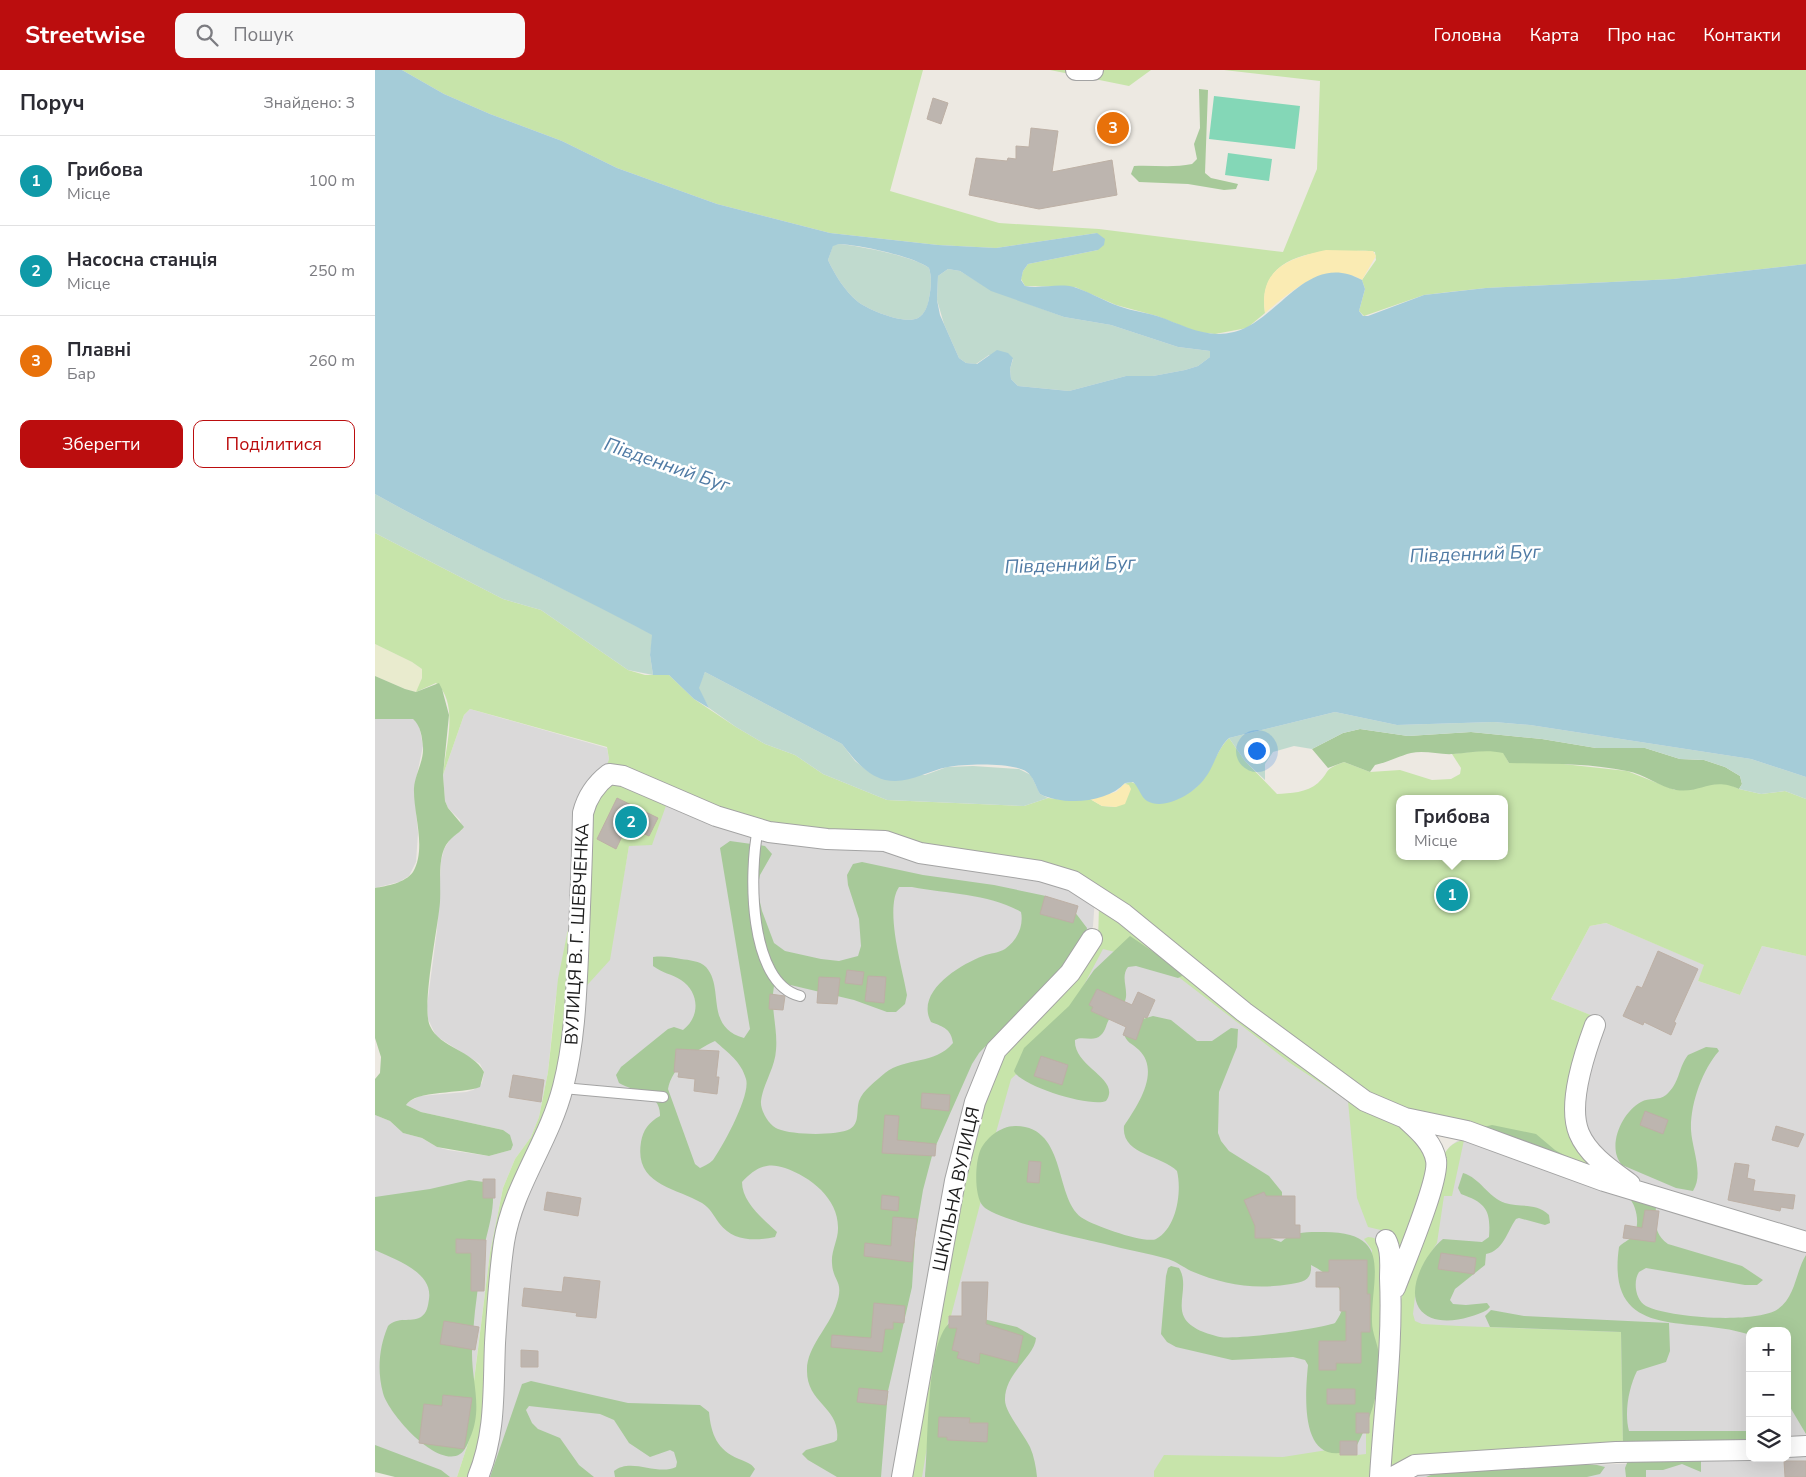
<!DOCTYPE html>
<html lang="uk">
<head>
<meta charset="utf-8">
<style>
  :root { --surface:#fff; --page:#f7f7f7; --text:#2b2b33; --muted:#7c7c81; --line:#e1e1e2; --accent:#bb0d0e }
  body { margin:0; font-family:"Nunito Sans",sans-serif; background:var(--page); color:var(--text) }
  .controls { position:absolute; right:15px; bottom:15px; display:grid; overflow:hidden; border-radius:10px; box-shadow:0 5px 20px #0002 }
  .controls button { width:45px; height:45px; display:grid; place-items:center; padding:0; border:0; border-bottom:1px solid var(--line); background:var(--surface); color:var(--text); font:25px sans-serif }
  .you { position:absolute; left:881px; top:680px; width:18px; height:18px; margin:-12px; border:4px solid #fff; border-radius:50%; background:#1a73e8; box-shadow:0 0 0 8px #1a73e833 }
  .badge { display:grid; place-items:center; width:32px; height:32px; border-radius:50%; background:var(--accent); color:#fff; font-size:16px; font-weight:700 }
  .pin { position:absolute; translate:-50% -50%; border:2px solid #fff; box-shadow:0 1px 5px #0006 }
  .popup { position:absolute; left:1021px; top:725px; width:112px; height:65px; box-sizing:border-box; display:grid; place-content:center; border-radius:10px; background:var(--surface); filter:drop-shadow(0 1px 4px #0005); font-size:16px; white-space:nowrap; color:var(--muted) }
  .popup b { font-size:19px; color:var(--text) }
  .popup::after { content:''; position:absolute; left:50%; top:100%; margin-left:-10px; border:10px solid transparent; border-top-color:var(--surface) }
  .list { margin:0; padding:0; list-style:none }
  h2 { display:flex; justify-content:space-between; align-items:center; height:65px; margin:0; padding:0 20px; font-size:21px }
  h2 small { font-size:16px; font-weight:400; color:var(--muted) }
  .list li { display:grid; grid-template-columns:32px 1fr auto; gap:15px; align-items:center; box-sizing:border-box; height:90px; padding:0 20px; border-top:1px solid var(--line) }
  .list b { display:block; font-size:19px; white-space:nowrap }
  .list p { margin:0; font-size:16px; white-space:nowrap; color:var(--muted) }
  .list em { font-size:16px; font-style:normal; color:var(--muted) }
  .actions { display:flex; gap:10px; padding:15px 20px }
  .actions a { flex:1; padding:11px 0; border:1px solid var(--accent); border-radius:10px; text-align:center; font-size:18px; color:var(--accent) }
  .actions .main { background:var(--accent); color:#fff }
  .icon { flex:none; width:28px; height:28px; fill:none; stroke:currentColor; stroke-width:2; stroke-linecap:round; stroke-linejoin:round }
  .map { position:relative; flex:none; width:1431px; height:1407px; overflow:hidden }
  header { display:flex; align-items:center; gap:30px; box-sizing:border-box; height:70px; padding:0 25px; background:var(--accent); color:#fff }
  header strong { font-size:24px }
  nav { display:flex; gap:28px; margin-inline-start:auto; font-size:18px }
  .search { width:350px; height:45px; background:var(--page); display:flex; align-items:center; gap:12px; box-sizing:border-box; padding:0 18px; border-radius:10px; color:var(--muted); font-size:19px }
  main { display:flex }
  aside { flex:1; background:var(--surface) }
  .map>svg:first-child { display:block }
  .residential { fill:#dad9d9 }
  .farmland { fill:#e9ebce }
  .grass { fill:#c7e4aa; fill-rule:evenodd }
  .forest { fill:#a7c999; fill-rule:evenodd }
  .wetland { fill:#c0dace }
  .sand { fill:#faebb3 }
  .pitch { fill:#84d7b7 }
  .water { fill:#a5ccd8; fill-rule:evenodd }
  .building { fill:#bdb5af; stroke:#bdb0a5 }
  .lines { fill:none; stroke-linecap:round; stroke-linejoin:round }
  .service-casing { stroke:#a3a3a3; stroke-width:12 }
  .minor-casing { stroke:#a3a3a3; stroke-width:22 }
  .service { stroke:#fff; stroke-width:10 }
  .minor { stroke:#fff; stroke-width:20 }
  .labels { text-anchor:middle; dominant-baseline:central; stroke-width:5; stroke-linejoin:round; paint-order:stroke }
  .street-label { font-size:18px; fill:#1c1c1c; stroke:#fff }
  .water-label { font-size:19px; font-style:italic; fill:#4f7aa4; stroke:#fff }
</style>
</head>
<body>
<header>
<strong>Streetwise</strong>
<div class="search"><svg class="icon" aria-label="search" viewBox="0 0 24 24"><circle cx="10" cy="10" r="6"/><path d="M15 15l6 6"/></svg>Пошук</div>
<nav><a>Головна</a><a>Карта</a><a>Про нас</a><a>Контакти</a></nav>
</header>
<main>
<aside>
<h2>Поруч<small>Знайдено: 3</small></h2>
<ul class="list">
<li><span class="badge" style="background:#0f9aa8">1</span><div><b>Грибова</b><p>Місце</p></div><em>100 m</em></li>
<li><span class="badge" style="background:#0f9aa8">2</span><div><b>Насосна станція</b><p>Місце</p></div><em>250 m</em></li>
<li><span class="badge" style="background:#e8710a">3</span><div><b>Плавні</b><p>Бар</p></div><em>260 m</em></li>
</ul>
<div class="actions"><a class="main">Зберегти</a><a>Поділитися</a></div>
</aside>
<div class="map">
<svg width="1431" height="1407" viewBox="0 0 1431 1407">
  <rect width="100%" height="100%" fill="#ede9e2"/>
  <!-- residential -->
  <path class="residential" d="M95 639 232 678 234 689 192 864 180 933 173 1002 164 1047 156 1067 140 1089 128 1118 115 1183 98 1318 97 1361 82 1407H62L0 1393V1045L15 1051 28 1063 47 1068 62 1077 73 1080 114 1086 136 1080 138 1075 128 1060 46 1042 31 1035 33 1032 45 1026 91 1022 98 1020 107 1013 109 1002 105 994 61 966 53 949 52 936 62 860 66 791 69 779 76 768 87 760 85 750 73 738 70 731 68 705 89 645Z
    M0 649H38L43 653 45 660 48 676 39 719 43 763 41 792 34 806 24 812 0 818Z
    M293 730 500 775 671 806 720 828 718 856 713 870 627 968 519 1407H111L130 1205 205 923 247 815 254 776Z
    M1231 853 1330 895 1323 911 1365 925 1387 876 1431 886V1165L1272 1115 1237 1091 1213 1063 1205 1035 1223 963 1230 951 1176 929 1215 856Z
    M773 870 975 1026 1027 1191 1001 1407H536L609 1028 723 873Z
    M1098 1068 1431 1176V1369L1412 1371V1261H1375V1374L1013 1361 1022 1295 1074 1077 1082 1071Z
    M1431 1381V1407H1038L1044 1401 1412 1388V1382Z"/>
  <!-- farmland -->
  <path class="farmland" d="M0 574 37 592 47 599 48 603 44 620 41 622 30 619 0 606Z"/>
  <!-- grass -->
  <path class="grass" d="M27 0H548L515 121 624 153 724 159 908 182 942 99 945 11 849 0H1431V194L1298 209 1111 218 1074 222 1049 225 989 246 984 241 990 219 987 210 1001 190 1000 182C992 180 982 181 973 181 932 180 882 190 890 243L872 258 840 264 822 262 782 246 741 235 700 217 650 216 646 209 648 201 653 194 723 180 722 163 621 178 563 175 455 163 342 134 242 98 187 71 115 44 69 24Z
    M675 0H776L754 16Z
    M0 463 128 529 166 540 253 600 270 605H294L319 629 361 657 390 674 420 685 448 704 512 730 649 736 673 728 689 730 715 729 727 736 741 737 754 715 749 714 756 712 761 714 770 729C805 728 820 729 837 694 843 684 846 676 854 668L870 691 902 724C915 723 932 723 943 713 956 701 947 700 969 692L995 702 1025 700 1057 710 1076 709 1085 704 1086 698 1077 684 1112 680 1128 682 1134 693H1179L1252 701 1300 720H1316L1329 715 1352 713 1364 719 1386 724 1410 721 1431 729V886L1387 876 1365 925 1323 911 1329 895 1231 853 1215 856 1176 929 1223 948 1196 1041 1243 1110 1000 1028 696 807 420 763 231 698 234 689 232 677 95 639 89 645 68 705C70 678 85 634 61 613L41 622 47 608V599L37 592 0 574ZM1024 729H1130V786H1024Z
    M242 709 293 730 277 775 254 776 235 890 205 923 212 741Z
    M202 828 189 1003 144 1107 114 1327 99 1407H82L97 1361 98 1319 115 1183 128 1118 140 1089 156 1067 164 1047 173 1002 183 909 192 864Z
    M724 835 1049 1071 1056 1107 1023 1182 1010 1161 993 1157 982 1128 973 1031 915 993 766 878 744 883 728 879 693 945 671 977 636 1009 611 1098 609 1119 576 1246H574L547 1407H536L589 1094 609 1028 630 980 723 873Z
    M1089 1070 1077 1126H1069L1062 1173 1048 1195 1041 1218 1038 1244 1040 1251 1047 1254 1084 1256 1246 1262 1248 1376 1013 1402 1022 1244 1066 1089C1072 1079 1077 1072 1089 1070Z
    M993 1167C1005 1168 1006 1174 1009 1184L1001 1407H779V1401L789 1385 908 1387 965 1378 982 1385 991 1384V1363H994L997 1180 989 1169Z"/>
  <!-- forest -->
  <path class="forest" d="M824 19 833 20 830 103 836 108 863 114 861 119 849 120 813 114 764 112 756 104 759 96C779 95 798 98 817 94L822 89 819 74 825 58Z
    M0 606 30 619 41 622 64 613 67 619 74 645 68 705 70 731 73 738 89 757C83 765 74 767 69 779 63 794 66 815 65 832 63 858 46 937 55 956 65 978 97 980 109 1002L105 1017C87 1024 40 1020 31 1035L46 1042 128 1060 135 1065 138 1075 136 1080 114 1086 62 1077 47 1068 28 1063 15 1051 0 1045V1009L5 1003 6 987 0 968V818C12 816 30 813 38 802 52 778 38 743 39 718 40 704 49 691 48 677 47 667 46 656 38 649H0Z
    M985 659 1033 666 1096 662 1167 669 1221 678H1270L1305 689 1329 690 1350 697 1365 706 1367 714 1364 719C1336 706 1326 724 1301 720 1285 717 1269 704 1252 701 1213 693 1173 694 1134 693L1128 683C1110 679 1096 683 1078 684 1065 685 1050 680 1036 683 1024 686 1014 692 1000 695L995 702 969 692 953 698 937 679 968 663Z
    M355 771 390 776 397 784 385 805 382 819 387 841 399 873 410 881 446 889 464 891 483 886 486 876 484 849 473 815 472 805 478 794 487 792 548 805 619 815 671 826 696 837 712 858 710 870 695 889 604 983 597 994 558 1082 548 1120 540 1168 537 1217 513 1321 506 1407H462L433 1390 427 1384 431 1380 459 1372 462 1370C466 1337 432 1334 432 1301 431 1278 454 1257 461 1236 470 1210 458 1213 457 1193 456 1181 463 1170 463 1159 464 1129 436 1107 410 1098 391 1091 379 1099 367 1112 367 1132 388 1149 402 1162L400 1167C381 1171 358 1172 344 1153 338 1145 336 1139 327 1133 300 1117 259 1115 266 1072 268 1060 274 1052 285 1046 286 1022 259 1022 244 1013L241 1005 246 997 293 959 299 957 308 960C326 946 324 922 306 910 297 904 287 903 278 896V887C288 886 296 887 306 889 314 890 325 891 331 897 350 918 329 957 369 968L375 959 345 778ZM524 817H537C573 824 616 824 646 842 649 856 642 871 630 879 624 883 615 883 608 886 584 895 540 922 556 952 569 957 576 959 578 973 560 995 530 987 510 1003 501 1011 488 1020 484 1031 481 1041 485 1053 475 1059 461 1066 417 1065 403 1059 394 1056 385 1040 386 1031 388 1014 400 998 401 980 403 958 395 938 399 916L407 913 479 930 512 942H521L530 934 532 925C528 900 509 839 524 817ZM340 971C353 983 366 991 371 1009 376 1025 348 1076 338 1090 334 1094 329 1096 325 1098L320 1094 293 1019C297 997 320 980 340 971Z
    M755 866 805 900 807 906 803 908 761 896 753 897C746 906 752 916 751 927 750 937 740 941 735 948 731 953 731 961 726 965 718 973 708 965 700 970 698 997 747 1009 731 1031 717 1038 645 1016 639 1001L649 978 694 936 719 900Z
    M778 946 796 950 822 971H837L856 958 863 959 862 977 844 1022 843 1063 846 1071 854 1081 894 1106 907 1122V1131L890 1166 906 1172C917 1161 934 1162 949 1162 1019 1162 996 1206 997 1252 997 1263 1003 1274 1004 1285 1006 1319 996 1350 980 1379 924 1402 930 1327 933 1295L930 1290 918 1287 857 1290 801 1277 792 1272 786 1264 791 1206 793 1198 796 1196 804 1198C814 1214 802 1233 809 1247 815 1259 833 1264 845 1267 862 1270 944 1259 960 1253 980 1226 959 1207 936 1195 937 1210 929 1212 916 1214 880 1220 849 1215 816 1201 808 1197 802 1192 793 1189 773 1183 751 1180 730 1174 709 1169 620 1150 608 1136 599 1126 600 1094 605 1081 610 1069 625 1056 640 1056 694 1056 678 1132 709 1149 720 1156 770 1174 781 1169 802 1158 807 1121 802 1101 787 1085 746 1085 749 1056 762 1036 786 1002 764 980 758 974 750 972 749 963 754 953 767 949 778 946Z
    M1331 977 1342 978 1344 981C1327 1000 1315 1035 1316 1060 1317 1079 1329 1104 1318 1121L1301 1118 1247 1095C1231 1077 1247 1042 1266 1032 1274 1027 1284 1031 1291 1025 1305 1013 1303 998 1313 985Z
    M1117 1055 1161 1064 1180 1080 1281 1136C1280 1152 1279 1164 1293 1174L1367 1196 1388 1210 1382 1215H1370L1271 1198 1264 1202C1258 1211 1260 1230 1271 1236 1294 1248 1382 1254 1403 1239 1421 1226 1420 1203 1431 1185V1364L1412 1332V1261H1375V1265C1318 1244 1230 1275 1244 1177 1248 1172 1253 1171 1257 1167 1266 1157 1262 1136 1254 1128L1104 1058Z
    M1088 1103C1105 1108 1113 1127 1130 1133 1145 1138 1161 1132 1174 1145L1175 1153 1170 1155 1144 1148 1141 1149C1132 1162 1128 1181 1111 1184L1110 1195 1080 1219 1075 1230 1078 1234 1091 1235 1112 1233 1115 1237 1112 1240C1095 1249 1058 1259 1044 1238 1031 1217 1052 1182 1068 1169L1107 1172 1114 1167C1116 1140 1111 1133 1086 1124L1083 1118Z
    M94 1110 109 1112 118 1121C119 1140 114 1156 110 1173 104 1209 98 1246 97 1283 97 1314 108 1338 95 1368 93 1373 90 1381 85 1384 62 1399 13 1343 8 1323 2 1301 4 1277 13 1256 23 1246 35 1253 46 1247 52 1243 53 1236 54 1229 58 1202 21 1190 0 1180V1127L55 1119Z
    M1116 1240 1149 1246 1294 1253 1295 1281 1291 1292 1262 1301C1254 1317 1249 1342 1254 1361H1375V1374L1248 1376 1246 1262 1115 1257 1110 1246Z
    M604 1248 642 1257 661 1268C660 1286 630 1303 630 1329 629 1341 649 1364 655 1377 659 1386 661 1397 662 1407H550C554 1375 550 1268 577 1251Z
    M156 1311 253 1333 325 1335 334 1342C336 1364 342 1380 364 1389 371 1392 376 1393 380 1399L375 1407H240L239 1401C256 1387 282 1406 301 1397L302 1392 299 1382 295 1380 275 1387 254 1373 239 1350 225 1344 154 1336 151 1340 157 1353 163 1359 185 1368 204 1395 219 1407H115L147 1314Z
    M0 1375 66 1400 75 1407H20L0 1402Z
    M1254 1388H1326V1402L1307 1394 1288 1400H1271V1407H1251L1250 1398Z
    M1194 1393 1222 1395 1230 1397 1225 1404 1212 1407H1051L1068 1400Z"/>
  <!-- wetland -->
  <path class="wetland" d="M464 174C485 176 538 186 554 198 557 207 556 219 554 228 553 236 550 244 543 248 530 255 493 240 482 231 470 221 460 205 453 190L458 175Z
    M573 199 585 201 616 220 689 247 736 255 803 277 835 281V287L823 296 810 300 778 306H751L694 321 643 316 636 309 635 299 638 289 614 285 601 294 591 293 584 288 569 254 562 230 563 206Z
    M0 424C90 475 187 515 278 565L275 585 278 605 253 600 166 540 128 529 0 463Z
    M330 602 467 674 480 691 494 702 550 705 572 697 598 696 644 699 656 705 665 724 673 728 649 736 512 730 448 704 420 685 390 674 361 657 334 638 323 618Z
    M960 642 1022 655 1119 652 1155 655 1376 689 1431 707V729L1410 721 1386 724 1364 719 1367 714 1365 706 1350 697 1329 690 1305 689 1270 678H1221L1167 669 1096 662 1033 666 985 659 968 663 937 679 919 676 898 682 890 694V710L870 691 854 668Z"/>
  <!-- sand -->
  <path class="sand" d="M951 180 998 181 1001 186 987 210C951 190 917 220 890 243 883 198 915 188 951 180Z
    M749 714 754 715 756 719 750 734 741 737 727 736 715 729 741 722Z"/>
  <!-- pitch -->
  <path class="pitch" d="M839 26 925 36 920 79 834 69Z
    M853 83 897 89 894 111 850 105Z"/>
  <!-- water -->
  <path class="water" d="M0 0H27L69 24 115 44 187 71 242 98 342 134 455 163 563 175 621 178 722 163 730 169 729 175 723 180 653 194 648 201 646 210 650 216C666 219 683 213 699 217 712 221 726 229 738 234 752 240 768 242 782 246 809 255 830 269 859 262 903 252 932 179 987 210L990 219 984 241 988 246H993L1049 225 1111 218 1298 209 1431 194V707L1376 689 1155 655 1119 652 1022 655 960 642 854 668C842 679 840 695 830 708 820 723 790 741 772 731 765 726 764 717 758 712L750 713C732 733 689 736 665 724 661 717 658 706 652 702 638 692 589 694 573 697 551 701 533 715 510 710 491 705 478 688 467 674L330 602 324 618 334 638 319 629 294 605H278L275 585 277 565C186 515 90 475 0 424ZM464 174C485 175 538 186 554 198 557 207 556 219 554 228 553 235 550 244 543 248 530 255 493 240 482 231 470 221 460 205 453 190L458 176ZM573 199 585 201 616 221 689 247 736 255 803 277 835 281V287L823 296 810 300 778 306H751L694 321 643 316 636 309 635 299 638 288 633 283 622 280 602 294 591 293 584 288 565 245 562 230 563 206Z"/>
  <!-- building -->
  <path class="building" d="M558 28 573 33 566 54 552 49Z
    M656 58 683 61 677 102 737 90 742 125 664 139 594 125 601 88 632 91 633 88 641 89V76L654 77Z
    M242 728 283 748 274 766 252 756 241 779 222 769Z
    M670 826 703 836 698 853 665 844Z
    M1283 881 1323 899 1299 952 1301 953 1296 965 1269 952 1268 955 1248 946 1262 916 1267 918Z
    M472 900 489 902 487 915 470 913Z
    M493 906 511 907 509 933 490 931Z
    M444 907 465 908 462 934 442 933Z
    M722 919 757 935 763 922 780 930 772 948 769 947 761 970 748 965 751 957 716 941 718 937 714 935Z
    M395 924 410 926 408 940 394 939Z
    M301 979 344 981 341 1007H344L342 1024 319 1021 320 1009 303 1007 304 1002H299Z
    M666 986 693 995 687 1015 659 1006Z
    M138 1005 169 1010 166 1032 134 1027Z
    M547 1023 575 1025 574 1041 546 1038Z
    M1270 1041 1293 1050 1288 1064 1265 1055Z
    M510 1045 524 1046 522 1070 561 1074 560 1086 507 1083Z
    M1401 1056 1429 1064 1423 1077 1397 1070Z
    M654 1091 666 1092 664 1113 652 1112Z
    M1360 1093 1374 1095 1372 1108 1380 1110 1378 1121 1420 1125 1418 1139 1406 1137 1405 1141 1353 1130Z
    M108 1109H120V1128H108Z
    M172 1122 206 1128 203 1146 169 1140Z
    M889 1122 891 1126H920V1155H925V1168H880V1156L869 1130Z
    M507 1125 524 1127 523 1141 506 1139Z
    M1270 1140 1284 1141 1280 1172 1248 1168 1250 1155 1267 1158Z
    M518 1147 542 1149 537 1192 489 1186 490 1173 516 1176Z
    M81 1169 111 1170 109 1221H96V1183H81Z
    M1066 1183 1101 1188 1099 1204 1063 1199Z
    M954 1190H992V1224H995V1262H986V1293H961V1300H944V1271H971V1241H965V1217H941V1202H954Z
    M189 1207 225 1211 221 1248 201 1246 202 1243 195 1242 147 1236 149 1218 187 1222Z
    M587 1212H613L611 1254 648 1266 642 1293 605 1283 604 1294 582 1288 584 1282 577 1280 582 1258H574V1246H587Z
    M499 1233 530 1236 529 1253 518 1252V1259H510L507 1282 456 1277 457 1265 496 1268Z
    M69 1251 104 1257 100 1280 65 1274Z
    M146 1280 163 1281V1297H146Z
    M484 1318 513 1321 511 1335 482 1332Z
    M952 1319H980V1334H952Z
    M68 1325 97 1328 89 1379 44 1373 49 1334 67 1336Z
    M981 1343H994V1363H981Z
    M564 1347 595 1348 594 1353H613L612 1372 572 1370V1367H563Z
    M965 1371H982V1385H965Z
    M1409 1391H1431V1407H1410Z"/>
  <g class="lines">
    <defs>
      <path id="service" d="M383 759C374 801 373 913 425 926
        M188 1018 288 1027"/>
      <path id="minor" d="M701 0H718
        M1220 955C1210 982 1192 1034 1204 1063 1213 1085 1236 1100 1255 1114
        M1020 1218C1029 1194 1065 1109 1061 1090 1058 1073 1044 1061 1032 1050
        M1412 1377 1431 1376
        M103 1407C121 1363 118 1320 120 1273 122 1240 124 1205 129 1172 138 1116 174 1072 188 1017 199 974 201 931 203 886 205 839 207 791 208 743 212 727 221 714 234 704L248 706 341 746 394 762 452 769 510 771 545 783 665 801 698 811 749 844 869 942 990 1031 1030 1048 1092 1061 1229 1111 1431 1172
        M527 1407 580 1111 600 1032 621 980 695 903 717 869
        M1005 1407C1009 1340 1018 1275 1015 1208 1015 1196 1017 1181 1011 1170
        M1018 1407 1040 1395 1241 1382 1375 1380"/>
    </defs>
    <!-- service casing -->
    <use href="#service" class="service-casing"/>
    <!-- minor casing -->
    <use href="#minor" class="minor-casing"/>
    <!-- service -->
    <use href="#service" class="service"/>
    <!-- minor -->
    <use href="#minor" class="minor"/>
  </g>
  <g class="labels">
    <!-- street labels -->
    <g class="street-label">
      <text transform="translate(202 864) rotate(-87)">ВУЛИЦЯ В. Г. ШЕВЧЕНКА</text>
      <text transform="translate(581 1119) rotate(-78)">ШКІЛЬНА ВУЛИЦЯ</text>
    </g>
    <!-- water labels -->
    <g class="water-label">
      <text transform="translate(292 395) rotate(19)">Південний Буг</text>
      <text transform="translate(1100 484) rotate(-2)">Південний Буг</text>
      <text transform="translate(695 495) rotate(-2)">Південний Буг</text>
    </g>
  </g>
</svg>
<div class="controls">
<button>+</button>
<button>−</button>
<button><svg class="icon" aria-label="layers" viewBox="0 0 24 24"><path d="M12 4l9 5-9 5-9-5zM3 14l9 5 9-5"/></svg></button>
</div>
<div class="you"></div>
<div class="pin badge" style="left:1077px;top:825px;background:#0f9aa8">1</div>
<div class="popup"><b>Грибова</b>Місце</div>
<div class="pin badge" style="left:256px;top:752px;background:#0f9aa8">2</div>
<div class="pin badge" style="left:738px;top:58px;background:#e8710a">3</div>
</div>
</main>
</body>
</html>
